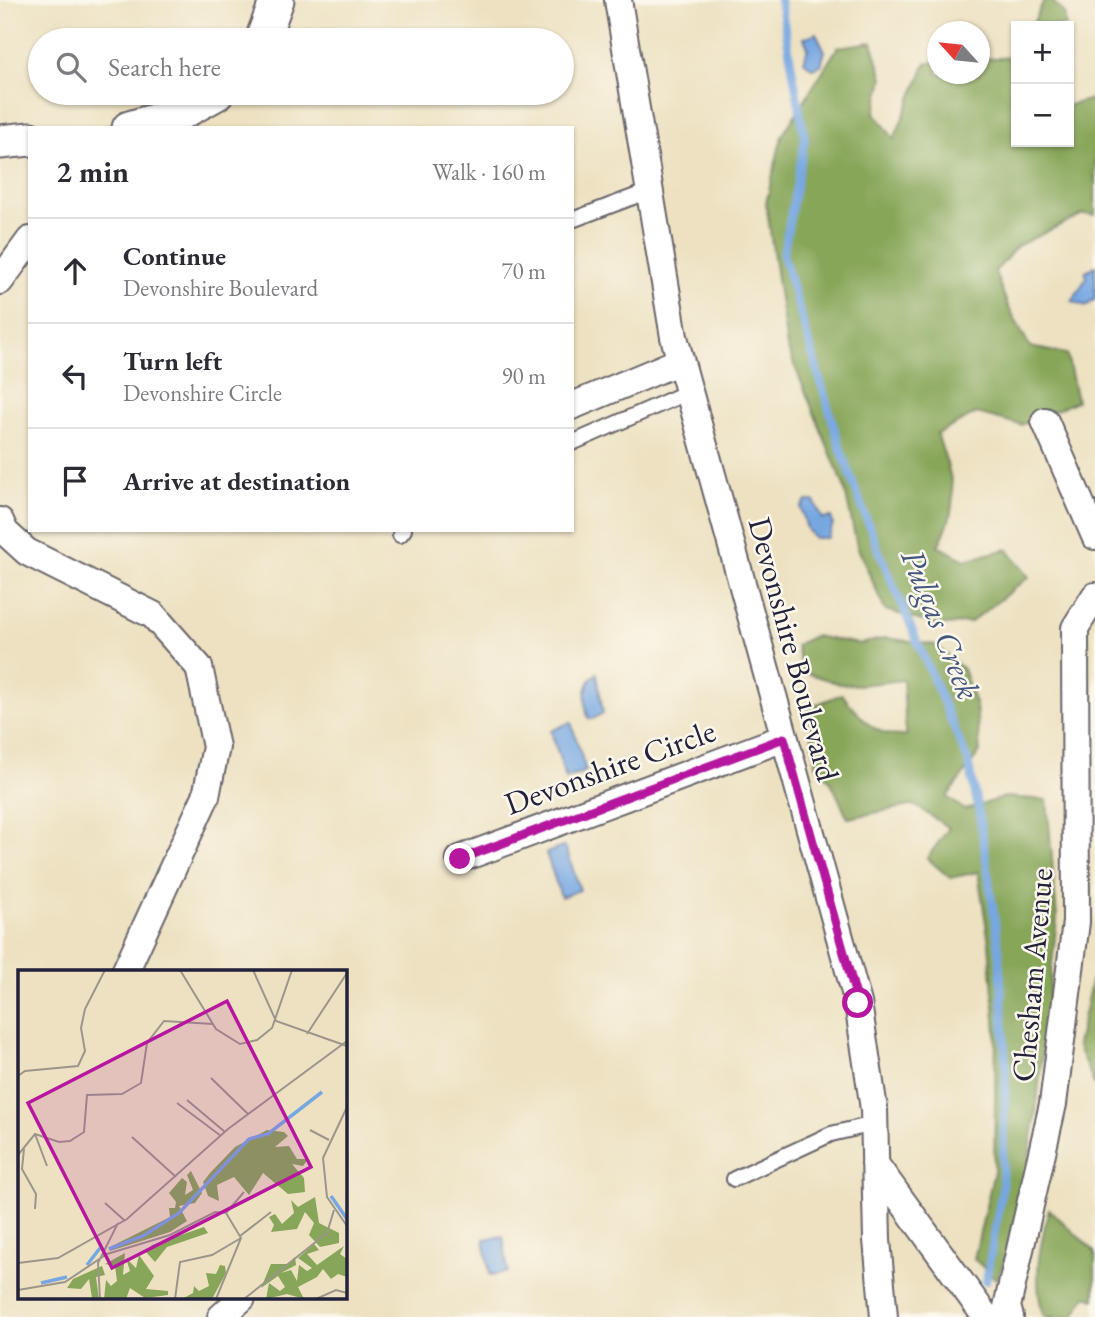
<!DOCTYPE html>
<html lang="en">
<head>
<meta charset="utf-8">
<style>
  :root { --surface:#fff; --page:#f2f2f3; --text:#2b2b33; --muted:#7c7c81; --line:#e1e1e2 }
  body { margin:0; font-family:"EB Garamond",serif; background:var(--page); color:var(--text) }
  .controls { position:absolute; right:21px; top:21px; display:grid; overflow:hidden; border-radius:0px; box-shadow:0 2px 5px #0004 }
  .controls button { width:63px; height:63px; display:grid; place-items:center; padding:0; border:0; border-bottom:2px solid var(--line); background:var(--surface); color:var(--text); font:35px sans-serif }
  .compass { position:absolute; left:927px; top:21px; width:63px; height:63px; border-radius:50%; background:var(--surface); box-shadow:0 2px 5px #0004; rotate:297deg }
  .stop { position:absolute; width:21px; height:21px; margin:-16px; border:5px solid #b5179e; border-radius:50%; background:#fff }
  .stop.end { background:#b5179e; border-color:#fff; box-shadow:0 2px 7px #0008 }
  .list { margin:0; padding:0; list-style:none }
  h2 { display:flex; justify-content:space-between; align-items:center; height:91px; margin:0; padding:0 28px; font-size:30px }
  h2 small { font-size:23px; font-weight:400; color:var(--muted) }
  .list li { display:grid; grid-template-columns:46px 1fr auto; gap:21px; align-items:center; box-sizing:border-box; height:105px; padding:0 28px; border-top:2px solid var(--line) }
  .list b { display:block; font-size:26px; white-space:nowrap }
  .list p { margin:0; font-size:23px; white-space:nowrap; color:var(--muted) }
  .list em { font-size:23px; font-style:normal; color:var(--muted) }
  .icon { flex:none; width:38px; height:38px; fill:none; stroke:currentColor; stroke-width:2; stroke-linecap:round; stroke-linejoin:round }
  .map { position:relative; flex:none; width:1095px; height:1317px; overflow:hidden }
  .search { position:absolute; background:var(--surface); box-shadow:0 2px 5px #0004; left:28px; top:28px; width:546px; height:77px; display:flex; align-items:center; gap:18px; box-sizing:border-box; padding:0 24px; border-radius:38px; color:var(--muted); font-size:26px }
  .panel { position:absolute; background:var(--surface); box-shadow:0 2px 5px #0004; left:28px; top:126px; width:546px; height:406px; border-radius:0px }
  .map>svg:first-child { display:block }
  .forest { fill:#87a659; stroke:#54644a; stroke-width:2 }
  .water { fill:#77a7e1; stroke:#4c648e; stroke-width:2 }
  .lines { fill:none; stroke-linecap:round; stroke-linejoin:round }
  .stream { stroke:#77a7e1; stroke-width:8 }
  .service-casing { stroke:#69656a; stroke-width:18 }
  .minor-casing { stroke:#69656a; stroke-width:30 }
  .tertiary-casing { stroke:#69656a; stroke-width:37 }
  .service { stroke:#fff; stroke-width:14 }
  .minor { stroke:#fff; stroke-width:26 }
  .tertiary { stroke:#fff; stroke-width:33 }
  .route { stroke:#b5179e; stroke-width:9 }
  .labels { text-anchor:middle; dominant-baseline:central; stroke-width:5; stroke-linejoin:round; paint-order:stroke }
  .street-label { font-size:32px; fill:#22223b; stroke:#fbf7ec }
  .water-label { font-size:33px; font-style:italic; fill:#44577d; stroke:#fbf7ec }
  .inset-river { fill:none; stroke:#77a7e1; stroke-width:3.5 }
  .inset-road { fill:none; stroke:#9c958b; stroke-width:2 }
  .view { fill:#b5179e; fill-opacity:0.15; stroke:#b5179e; stroke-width:3.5 }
  .inset-edge { fill:none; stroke:#22223b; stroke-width:3.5 }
</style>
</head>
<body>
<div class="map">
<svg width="1095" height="1317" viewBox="0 0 1095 1317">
  <rect width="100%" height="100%" fill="#fbf7ec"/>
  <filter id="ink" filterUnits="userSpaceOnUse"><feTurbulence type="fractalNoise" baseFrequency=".0143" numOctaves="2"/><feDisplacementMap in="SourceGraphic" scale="14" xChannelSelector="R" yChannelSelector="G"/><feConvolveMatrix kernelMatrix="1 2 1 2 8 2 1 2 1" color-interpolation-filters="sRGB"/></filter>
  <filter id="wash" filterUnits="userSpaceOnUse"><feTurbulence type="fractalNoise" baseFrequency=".00686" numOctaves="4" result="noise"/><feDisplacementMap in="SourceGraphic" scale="28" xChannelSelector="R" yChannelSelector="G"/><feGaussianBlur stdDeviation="1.57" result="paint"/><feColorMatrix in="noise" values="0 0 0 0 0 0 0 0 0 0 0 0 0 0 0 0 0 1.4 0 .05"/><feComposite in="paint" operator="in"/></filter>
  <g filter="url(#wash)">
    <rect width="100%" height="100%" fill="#ede1c1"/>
    <!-- forest -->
    <path class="forest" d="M1044 0H1051L1064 13 1066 26H1032Z
      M872 42 883 78 875 113 894 139 926 63 937 62V74H979L980 59 1016 57V142H1069V105L1095 98V215L1083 214 1017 246 995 272 1008 306 1030 347 1067 354 1077 401 1021 425 977 413 937 434C953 480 962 502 938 546L965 560 1007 549 1029 577 971 622 939 626 885 610 857 546 844 486 787 347 766 203 782 136 838 47Z
      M814 636 860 644 886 638 936 645 963 669 976 706 980 752 947 797 965 810 1005 797 1047 800 1057 918 1036 1112 1019 1221 997 1280 974 1259 994 1171 996 1032 989 943 978 872 950 878 927 858 949 828 914 805 848 818 831 782 816 764 808 708 842 694C860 717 875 738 906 736L903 680 860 685 840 684 803 672 796 645Z
      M1095 965V1086L1077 1045Z
      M1049 1209 1095 1252V1299L1086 1296 1073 1317H1044C1032 1281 1040 1245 1049 1209Z"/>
    <!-- water -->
    <path class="water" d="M816 33 825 51 821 65 812 68 804 61 808 48 804 38Z
      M1095 266V299L1086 306 1072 301 1087 277 1085 272Z
      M806 501H814L823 519 831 517 833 525 828 538H814L807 529 801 508Z
      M597 673 603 713 593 719 588 718C584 703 583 684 597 673Z
      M571 722 586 771 566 779 551 731Z
      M565 846 580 890 561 897 546 853Z
      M503 1236 508 1272 490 1275 484 1239Z"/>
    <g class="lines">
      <!-- stream -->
      <path class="stream" d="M780 0 805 139 783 255 841 450 875 542 968 761 980 818 999 949 1006 1067 1002 1189 986 1281"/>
    </g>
  </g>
  <g filter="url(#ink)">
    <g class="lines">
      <defs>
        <path id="service" d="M572 220 649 191
          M572 443 688 392
          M400 535 404 530
          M734 1179 831 1134 874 1124"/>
        <path id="minor" d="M618 0 674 337 858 1003 874 1109 877 1240 884 1317
          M0 281 30 240
          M572 406 680 361
          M1045 421 1095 536
          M0 521 5 532 27 552 153 615 199 667 216 747 206 796 125 972
          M460 859 784 738
          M875 1164 986 1317
          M221 1317 242 1298
          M1010 1317 1007 1307 1053 1104 1076 922 1075 628 1095 596"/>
        <path id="tertiary" d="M262 40 277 0
          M129 128 181 113 217 93
          M0 142 30 139"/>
      </defs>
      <!-- service casing -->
      <use href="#service" class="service-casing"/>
      <!-- minor casing -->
      <use href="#minor" class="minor-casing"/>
      <!-- tertiary casing -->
      <use href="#tertiary" class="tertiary-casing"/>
      <!-- service -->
      <use href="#service" class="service"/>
      <!-- minor -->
      <use href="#minor" class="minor"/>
      <!-- tertiary -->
      <use href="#tertiary" class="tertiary"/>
    </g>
  </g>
  <g class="lines" filter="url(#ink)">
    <!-- route -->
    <path class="route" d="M460 859 784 738 858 1003"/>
  </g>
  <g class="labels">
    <!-- street labels -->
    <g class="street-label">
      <text transform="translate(794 649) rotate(75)">Devonshire Boulevard</text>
      <text transform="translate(610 767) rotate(-20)">Devonshire Circle</text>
      <text transform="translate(1032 975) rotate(-85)">Chesham Avenue</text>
    </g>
    <!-- water labels -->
    <g class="water-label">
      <text transform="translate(941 624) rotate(68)">Pulgas Creek</text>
    </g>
  </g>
  <!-- overview -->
  <g transform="translate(18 970)">
    <rect width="329" height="329" fill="#ede1c1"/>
    <path d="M249 160 266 162 270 166 257 177 271 176 279 189H290L285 196 274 194 286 208 287 222 270 224 245 203 231 225 216 207 199 215 201 231 190 226 185 212 192 203 217 177ZM173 201 184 223 177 233 161 236 169 251 152 262 92 281 94 276 152 247 151 238H157L158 232 151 223 164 208 169 212 167 225 175 220 169 205ZM297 227 301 253 321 263V273L302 277 291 265 296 253 287 242 279 259 253 262 256 255 251 247 257 244 264 254 276 243 273 230 280 237ZM186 257 190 263 149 277 137 292 128 282 134 275ZM296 274 301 280 289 284 299 295 326 276 322 284 329 289V307L320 304 313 309 305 299 299 307 280 317 286 329 269 324 248 329 251 313 262 321 267 317 260 306 243 318 253 294H270L277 287 278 295 263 303 273 300 279 311 281 295 289 301 294 298 280 288ZM107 283 105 305 112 301 108 288 118 298 121 285 136 306 128 319 150 321V325L127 328 112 318 108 329H86L88 310 93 316 99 311 97 296 87 294ZM202 295 207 296 208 303 194 329H164L175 323 176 316 181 321 191 316 188 303 198 304ZM84 296 87 305 78 307 81 329 74 328 71 309 63 319 49 318 55 309Z" fill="#87a659"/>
    <path class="inset-river" d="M313 226 329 249M91 279 125 266 161 243 231 169 250 164 304 122M69 295 82 278M23 313 49 307"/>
    <path class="inset-road" d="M162 0 198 59 222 74 239 70 254 58 274 0M235 0 258 51 329 76M289 64 329 3M0 106 7 101 60 96 67 81 63 58 67 39 87 0M193 108 230 144M169 130 207 162M159 133 203 166M329 137 305 188 309 227 329 256M292 160 311 170M17 164 29 196M114 167 158 207M6 179 4 199 18 224 17 239M0 185 17 164 41 172 52 171 66 162 69 125 104 124 123 113 129 73 146 51 195 54M87 233 106 250M208 243 226 222M222 266 253 242M0 293 40 288 109 249 210 159 329 71M0 320 47 312 89 284 152 265 197 242 208 243 223 268 198 329M82 329 80 293 100 253M157 329 162 292 194 285 223 268M226 329 309 263 316 240M298 329 318 320 329 323"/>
    <path class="view" d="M209 31 293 197 94 298 10 133Z"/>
    <rect width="329" height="329" class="inset-edge"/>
  </g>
</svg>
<div class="controls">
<button>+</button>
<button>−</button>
</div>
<svg class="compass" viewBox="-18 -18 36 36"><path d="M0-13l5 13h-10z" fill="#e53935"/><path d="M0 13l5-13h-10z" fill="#7c7c81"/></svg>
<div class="stop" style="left:858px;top:1003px"></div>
<div class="stop end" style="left:460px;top:859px"></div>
<div class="search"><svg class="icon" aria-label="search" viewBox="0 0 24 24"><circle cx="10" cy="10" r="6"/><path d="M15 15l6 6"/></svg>Search here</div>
<section class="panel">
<h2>2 min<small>Walk · 160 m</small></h2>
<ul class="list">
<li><svg class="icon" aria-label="ahead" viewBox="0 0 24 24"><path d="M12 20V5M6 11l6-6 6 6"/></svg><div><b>Continue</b><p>Devonshire Boulevard</p></div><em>70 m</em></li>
<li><svg class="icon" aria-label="left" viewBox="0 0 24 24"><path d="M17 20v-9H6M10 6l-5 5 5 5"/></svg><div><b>Turn left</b><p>Devonshire Circle</p></div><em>90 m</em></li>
<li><svg class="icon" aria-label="arrive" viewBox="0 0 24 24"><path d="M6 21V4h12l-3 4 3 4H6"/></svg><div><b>Arrive at destination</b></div></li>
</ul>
</section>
</div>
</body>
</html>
